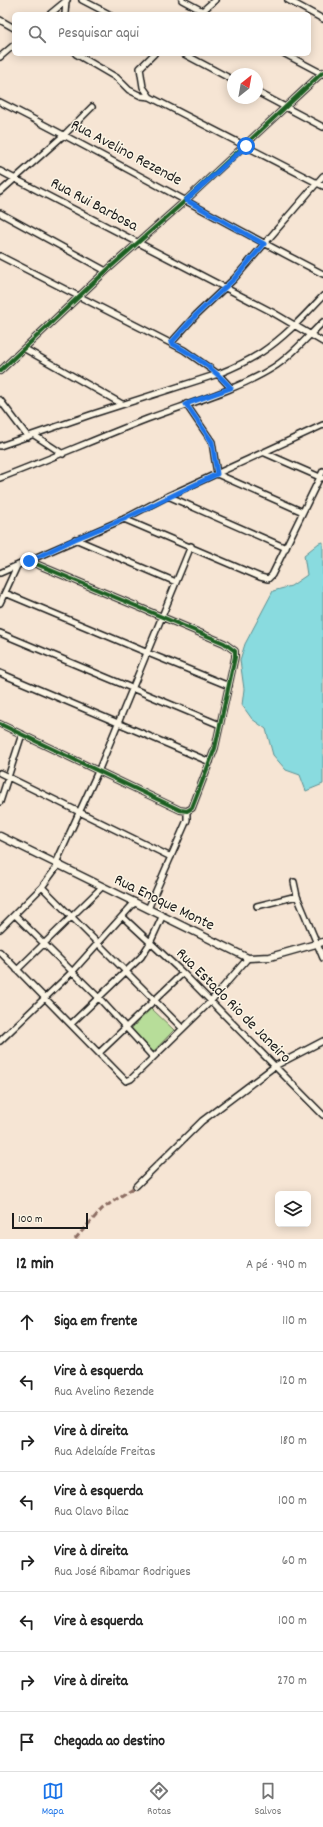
<!DOCTYPE html>
<html lang="pt">
<head>
<meta charset="utf-8">
<style>
  :root { --surface:#fff; --page:#f6f6f6; --text:#222; --muted:#767676; --line:#e0e0e0; --accent:#1a73e8 }
  body { margin:0; font-family:Dekko,sans-serif; background:var(--page); color:var(--text) }
  .controls { position:absolute; right:12px; bottom:12px; display:grid; overflow:hidden; border-radius:6px; box-shadow:0 2px 10px #0003 }
  .controls button { width:36px; height:36px; display:grid; place-items:center; padding:0; border:0; border-bottom:1px solid var(--line); background:var(--surface); color:var(--text); font:20px sans-serif }
  .compass { position:absolute; left:227px; top:68px; width:36px; height:36px; border-radius:50%; background:var(--surface); box-shadow:0 2px 10px #0003; rotate:31deg }
  .scale { position:absolute; left:12px; bottom:10px; width:76px; box-sizing:border-box; padding-left:4px; border:2px solid #1c1c1c; border-top:0; font-size:11px; line-height:14px; white-space:nowrap; color:#1c1c1c; -webkit-text-stroke:3px #fcf5e5; paint-order:stroke }
  .stop { position:absolute; width:12px; height:12px; margin:-9px; border:3px solid #1a73e8; border-radius:50%; background:#fff }
  .stop.end { background:#1a73e8; border-color:#fff; box-shadow:0 1px 4px #0008 }
  .list { margin:0; padding:0; list-style:none }
  h2 { display:flex; justify-content:space-between; align-items:center; height:52px; margin:0; padding:0 16px; font-size:17px }
  h2 small { font-size:13px; font-weight:400; color:var(--muted) }
  .list li { display:grid; grid-template-columns:26px 1fr auto; gap:12px; align-items:center; box-sizing:border-box; height:60px; padding:0 16px; border-top:1px solid var(--line) }
  .list b { display:block; font-size:15px; white-space:nowrap }
  .list p { margin:0; font-size:13px; white-space:nowrap; color:var(--muted) }
  .list em { font-size:13px; font-style:normal; color:var(--muted) }
  .icon { flex:none; width:22px; height:22px; fill:none; stroke:currentColor; stroke-width:2; stroke-linecap:round; stroke-linejoin:round }
  .map { position:relative; flex:none; width:323px; height:1239px; overflow:hidden }
  .search { position:absolute; background:var(--surface); box-shadow:0 2px 10px #0003; left:12px; right:12px; top:12px; height:44px; display:flex; align-items:center; gap:10px; box-sizing:border-box; padding:0 14px; border-radius:6px; color:var(--muted); font-size:15px }
  .sheet { height:532px; background:var(--surface) }
  nav { display:flex; justify-content:space-around; align-items:center; box-sizing:border-box; height:56px; border-top:1px solid var(--line); background:var(--surface); font-size:11px; color:var(--muted) }
  nav a { display:grid; justify-items:center; gap:2px }
  nav .on { color:var(--accent) }
  .map>svg:first-child { display:block }
  .green { fill:#b7dd99; stroke:#6a7c5a }
  .water { fill:#89dbdf; stroke:#5d8f91 }
  .lines { fill:none; stroke-linecap:round; stroke-linejoin:round }
  .minor-casing { stroke:#1c1c1c; stroke-width:8 }
  .major-casing { stroke:#1c1c1c; stroke-width:9 }
  .minor { stroke:#fcf5e5; stroke-width:5 }
  .major { stroke:#fcf5e5; stroke-width:6 }
  .quiet { stroke:#8d6e63; stroke-width:3; stroke-dasharray:6 3; stroke-linecap:butt }
  .cycleway-casing { stroke:#fcf5e5; stroke-width:6 }
  .cycleway { stroke:#1b5e20; stroke-width:4 }
  .route { stroke:#1a73e8; stroke-width:5 }
  .labels { text-anchor:middle; dominant-baseline:central; stroke-width:3; stroke-linejoin:round; paint-order:stroke }
  .street-label { font-size:16px; fill:#1c1c1c; stroke:#fcf5e5 }
</style>
</head>
<body>
<div class="map">
<svg width="323" height="1239" viewBox="0 0 323 1239">
  <rect width="100%" height="100%" fill="#f6e5d4"/>
  <filter id="ink" filterUnits="userSpaceOnUse"><feTurbulence type="fractalNoise" baseFrequency=".025" numOctaves="2"/><feDisplacementMap in="SourceGraphic" scale="8" xChannelSelector="R" yChannelSelector="G"/><feConvolveMatrix kernelMatrix="1 2 1 2 8 2 1 2 1" color-interpolation-filters="sRGB"/></filter>
  <g filter="url(#ink)">
    <!-- green -->
    <path class="green" d="M151 1008 174 1030 152 1053 130 1030Z"/>
    <!-- water -->
    <path class="water" d="M323 542V784L306 791 300 775 286 770 273 755 266 729 252 719 242 705 244 689 240 660 245 644 273 591 291 586 307 575 304 555 319 543Z"/>
    <g class="lines">
      <defs>
        <path id="minor" d="M82 0 109 14
          M182 0 208 14
          M288 0 323 19
          M50 14 67 0
          M65 14 66 1
          M199 14 215 0
          M0 20 14 28
          M76 54 117 78 129 90 141 96 150 97
          M154 54 140 68 143 87 150 97 323 186
          M184 54 233 80
          M285 54 323 74
          M0 57 14 45
          M257 92 323 127
          M0 102C109 157 214 218 323 274
          M0 171 272 312 323 342
          M0 192 65 134 92 107
          M0 213 106 271
          M0 256 184 350 218 374 231 388
          M171 343 196 315 234 279 323 176
          M25 349 122 404
          M0 371 106 271 186 200 323 72
          M0 400 28 437
          M186 404 212 442 217 474
          M34 435 63 454
          M0 446 90 415 218 374C233 368 248 361 262 352 285 337 304 316 323 296
          M265 453 322 478
          M217 474 303 512
          M0 478C50 459 98 438 147 419 187 404 238 390 274 367 292 356 307 337 323 322
          M168 496 286 548
          M124 519 260 577 268 579 272 575 323 471
          M75 539 176 582
          M0 573 124 519 168 496 323 425
          M5 593 148 653 229 686
          M0 603 17 566
          M0 633 220 725
          M0 673 210 762
          M0 724 180 810 187 811 192 808 215 748 235 657V651L224 643 29 561
          M0 773 171 857
          M0 802 22 734
          M56 863 100 767 191 546
          M294 882 297 896 323 958
          M42 887 182 1028
          M257 906 297 896
          M148 909 187 820V811
          M15 915 99 998 153 1057
          M123 917 183 973 323 1115
          M0 929 42 887 59 864
          M0 952 126 1081 131 1079 210 1002 248 958
          M17 970 102 887
          M71 1024 141 957 150 943 162 917
          M0 1041 73 971 135 902
          M99 1053 183 973
          M136 1186 202 1121 275 1066 323 1041"/>
        <path id="major" d="M0 836 248 958 270 957 323 942"/>
      </defs>
      <!-- minor casing -->
      <use href="#minor" class="minor-casing"/>
      <!-- major casing -->
      <use href="#major" class="major-casing"/>
      <!-- minor -->
      <use href="#minor" class="minor"/>
      <!-- major -->
      <use href="#major" class="major"/>
      <!-- quiet -->
      <path class="quiet" d="M75 1239 102 1209 136 1186"/>
      <defs>
        <path id="cycleway" d="M0 371 106 271 186 200 323 72
          M0 724 180 810 187 811 192 808 215 748 235 657V651L224 643 29 561"/>
      </defs>
      <!-- cycleway casing -->
      <use href="#cycleway" class="cycleway-casing"/>
      <!-- cycleway -->
      <use href="#cycleway" class="cycleway"/>
    </g>
  </g>
  <g class="lines" filter="url(#ink)">
    <!-- route -->
    <path class="route" d="M29 561 75 539 124 519 217 474 212 442 186 404 231 388C214 369 194 355 171 343L196 315 234 279 264 244 186 200 246 146"/>
  </g>
  <g class="labels">
    <!-- street labels -->
    <g class="street-label">
      <text transform="translate(126 153) rotate(28)">Rua Avelino Rezende</text>
      <text transform="translate(94 205) rotate(28)">Rua Rui Barbosa</text>
      <text transform="translate(164 903) rotate(26)">Rua Enoque Monte</text>
      <text transform="translate(233 1006) rotate(45)">Rua Estado Rio de Janeiro</text>
    </g>
  </g>
</svg>
<div class="controls">
<button><svg class="icon" aria-label="layers" viewBox="0 0 24 24"><path d="M12 4l9 5-9 5-9-5zM3 14l9 5 9-5"/></svg></button>
</div>
<svg class="compass" viewBox="-18 -18 36 36"><path d="M0-13l5 13h-10z" fill="#e53935"/><path d="M0 13l5-13h-10z" fill="#767676"/></svg>
<div class="scale">100 m</div>
<div class="stop" style="left:246px;top:146px"></div>
<div class="stop end" style="left:29px;top:561px"></div>
<div class="search"><svg class="icon" aria-label="search" viewBox="0 0 24 24"><circle cx="10" cy="10" r="6"/><path d="M15 15l6 6"/></svg>Pesquisar aqui</div>
</div>
<section class="sheet">
<h2>12 min<small>A pé · 940 m</small></h2>
<ul class="list">
<li><svg class="icon" aria-label="ahead" viewBox="0 0 24 24"><path d="M12 20V5M6 11l6-6 6 6"/></svg><div><b>Siga em frente</b></div><em>110 m</em></li>
<li><svg class="icon" aria-label="left" viewBox="0 0 24 24"><path d="M17 20v-9H6M10 6l-5 5 5 5"/></svg><div><b>Vire à esquerda</b><p>Rua Avelino Rezende</p></div><em>120 m</em></li>
<li><svg class="icon" aria-label="right" viewBox="0 0 24 24"><path d="M7 20v-9h11M14 6l5 5-5 5"/></svg><div><b>Vire à direita</b><p>Rua Adelaíde Freitas</p></div><em>180 m</em></li>
<li><svg class="icon" aria-label="left" viewBox="0 0 24 24"><path d="M17 20v-9H6M10 6l-5 5 5 5"/></svg><div><b>Vire à esquerda</b><p>Rua Olavo Bilac</p></div><em>100 m</em></li>
<li><svg class="icon" aria-label="right" viewBox="0 0 24 24"><path d="M7 20v-9h11M14 6l5 5-5 5"/></svg><div><b>Vire à direita</b><p>Rua José Ribamar Rodrigues</p></div><em>60 m</em></li>
<li><svg class="icon" aria-label="left" viewBox="0 0 24 24"><path d="M17 20v-9H6M10 6l-5 5 5 5"/></svg><div><b>Vire à esquerda</b></div><em>100 m</em></li>
<li><svg class="icon" aria-label="right" viewBox="0 0 24 24"><path d="M7 20v-9h11M14 6l5 5-5 5"/></svg><div><b>Vire à direita</b></div><em>270 m</em></li>
<li><svg class="icon" aria-label="arrive" viewBox="0 0 24 24"><path d="M6 21V4h12l-3 4 3 4H6"/></svg><div><b>Chegada ao destino</b></div></li>
</ul>
</section>
<nav>
<a class="on"><svg class="icon" aria-label="map" viewBox="0 0 24 24"><path d="M3 6l6-2 6 2 6-2v14l-6 2-6-2-6 2zM9 4v14M15 6v14"/></svg>Mapa</a>
<a><svg class="icon" aria-label="directions" viewBox="0 0 24 24"><path d="M12 3l9 9-9 9-9-9zM9 14v-3h6M13 9l2 2-2 2"/></svg>Rotas</a>
<a><svg class="icon" aria-label="saved" viewBox="0 0 24 24"><path d="M7 4h10v16l-5-4-5 4z"/></svg>Salvos</a>
</nav>
</body>
</html>
